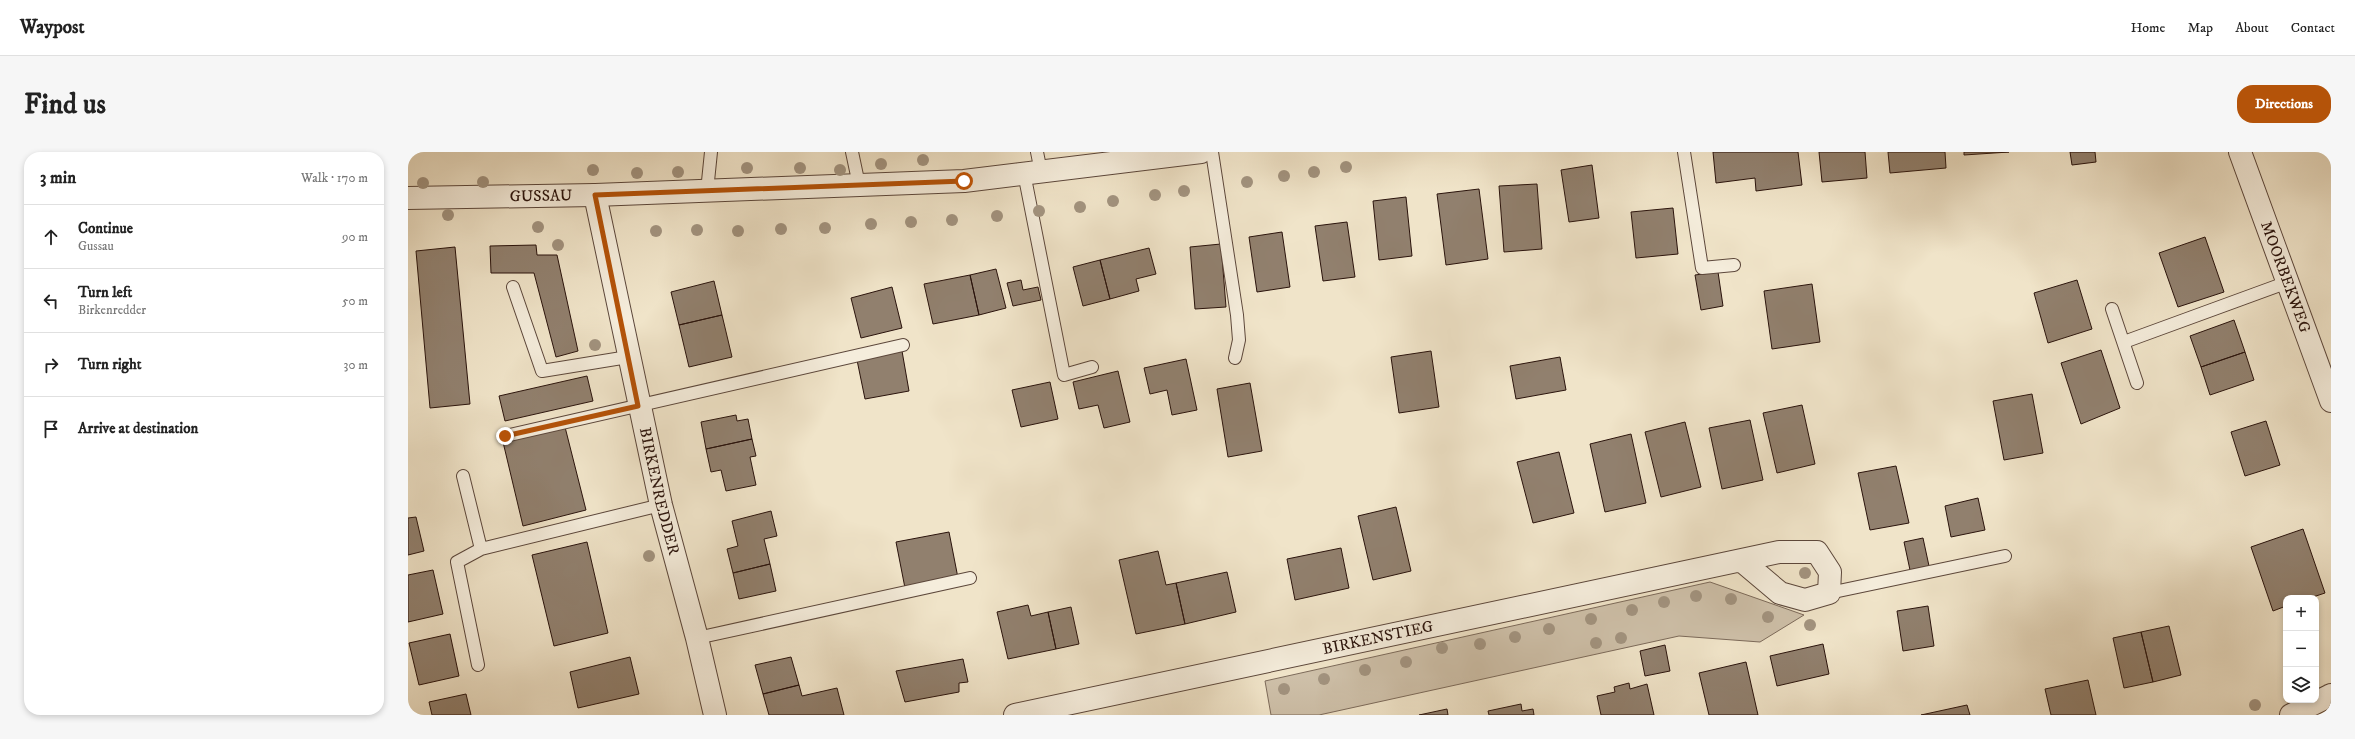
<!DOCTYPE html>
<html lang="en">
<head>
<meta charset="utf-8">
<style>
  :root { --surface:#fff; --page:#f6f6f6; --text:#222; --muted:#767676; --line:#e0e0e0; --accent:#b45309 }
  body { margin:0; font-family:"IM FELL DW Pica",serif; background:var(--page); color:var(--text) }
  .controls { position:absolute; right:12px; bottom:12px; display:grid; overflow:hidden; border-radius:8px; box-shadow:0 2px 6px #0003 }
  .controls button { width:36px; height:36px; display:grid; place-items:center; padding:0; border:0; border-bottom:1px solid var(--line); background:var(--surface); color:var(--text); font:20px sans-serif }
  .stop { position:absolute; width:12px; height:12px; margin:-9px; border:3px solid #b45309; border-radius:50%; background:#fff }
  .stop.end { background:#b45309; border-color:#fff; box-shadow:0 1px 4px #0008 }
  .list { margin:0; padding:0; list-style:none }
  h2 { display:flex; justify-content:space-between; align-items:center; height:52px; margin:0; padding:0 16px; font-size:17px }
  h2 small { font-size:13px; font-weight:400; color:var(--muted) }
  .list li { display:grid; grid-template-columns:26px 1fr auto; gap:12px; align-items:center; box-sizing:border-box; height:64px; padding:0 16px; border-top:1px solid var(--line) }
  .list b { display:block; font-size:15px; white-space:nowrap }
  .list p { margin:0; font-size:13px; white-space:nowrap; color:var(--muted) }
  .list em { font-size:13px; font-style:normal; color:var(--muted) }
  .icon { flex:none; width:22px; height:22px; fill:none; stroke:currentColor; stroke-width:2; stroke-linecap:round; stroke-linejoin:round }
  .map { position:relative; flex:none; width:1923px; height:563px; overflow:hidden; border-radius:16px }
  header { display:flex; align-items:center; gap:24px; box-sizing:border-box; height:56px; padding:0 20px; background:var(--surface); border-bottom:1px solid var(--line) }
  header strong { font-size:19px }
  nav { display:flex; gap:22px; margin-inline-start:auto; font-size:14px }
  .intro { display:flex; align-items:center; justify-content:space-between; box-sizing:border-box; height:96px; padding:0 24px }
  h1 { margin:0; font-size:28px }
  .button { padding:10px 18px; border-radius:16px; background:var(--accent); color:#fff; font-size:14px; font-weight:700 }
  main { display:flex; gap:24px; padding:0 24px }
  aside { flex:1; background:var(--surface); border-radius:16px; box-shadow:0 2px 6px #0003 }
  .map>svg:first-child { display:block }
  .green { fill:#cec0a9; stroke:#7c6a5a }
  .building { fill:#91806e; stroke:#2a130c }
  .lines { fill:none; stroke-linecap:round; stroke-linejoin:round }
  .service-casing { stroke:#5c473b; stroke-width:14 }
  .minor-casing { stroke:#5c473b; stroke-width:24 }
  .service { stroke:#f5eddc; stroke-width:12 }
  .minor { stroke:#f5eddc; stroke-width:22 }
  .tree { fill:#a2937f }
  .route { stroke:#b45309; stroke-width:5 }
  .labels { text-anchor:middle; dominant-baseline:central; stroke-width:3.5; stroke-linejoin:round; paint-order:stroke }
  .street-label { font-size:16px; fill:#2a130c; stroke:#f5eddc }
</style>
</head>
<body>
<header>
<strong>Waypost</strong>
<nav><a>Home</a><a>Map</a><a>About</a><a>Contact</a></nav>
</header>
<div class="intro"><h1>Find us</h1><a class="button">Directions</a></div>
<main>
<aside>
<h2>3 min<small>Walk · 170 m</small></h2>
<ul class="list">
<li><svg class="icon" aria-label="ahead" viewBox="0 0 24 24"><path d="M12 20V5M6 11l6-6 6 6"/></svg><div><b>Continue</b><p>Gussau</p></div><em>90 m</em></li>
<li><svg class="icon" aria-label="left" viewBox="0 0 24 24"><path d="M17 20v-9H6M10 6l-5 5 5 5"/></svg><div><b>Turn left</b><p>Birkenredder</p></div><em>50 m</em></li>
<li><svg class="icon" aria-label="right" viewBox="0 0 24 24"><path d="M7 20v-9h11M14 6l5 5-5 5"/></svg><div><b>Turn right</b></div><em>30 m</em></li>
<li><svg class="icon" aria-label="arrive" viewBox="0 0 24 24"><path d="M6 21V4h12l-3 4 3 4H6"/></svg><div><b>Arrive at destination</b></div></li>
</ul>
</aside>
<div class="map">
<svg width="1923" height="563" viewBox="0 0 1923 563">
  <rect width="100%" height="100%" fill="#f0e4c9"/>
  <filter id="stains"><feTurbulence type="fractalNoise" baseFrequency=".005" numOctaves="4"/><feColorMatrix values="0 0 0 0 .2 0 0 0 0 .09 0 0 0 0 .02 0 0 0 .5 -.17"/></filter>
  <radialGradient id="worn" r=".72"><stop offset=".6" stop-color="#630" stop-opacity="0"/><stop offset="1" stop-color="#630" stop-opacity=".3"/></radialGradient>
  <!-- green -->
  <path class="green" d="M1302 430 1396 463 1352 490 1271 484 911 563H863L857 529Z"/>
  <!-- building -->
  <path class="building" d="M1305 0H1390L1394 33 1348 39 1347 26 1308 31Z
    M1411 0H1457L1459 26 1414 30Z
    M1480 0H1537L1538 16 1482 21Z
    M1556 0H1601L1556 3Z
    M1662 0H1687L1688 10 1664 13Z
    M1184 13 1191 66 1161 70 1153 18Z
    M1129 32 1134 97 1096 100 1091 34Z
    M1071 37 1080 107 1038 113 1029 42Z
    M998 45 1004 104 971 108 965 49Z
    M1265 56 1270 102 1228 106 1223 60Z
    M939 70 947 125 915 129 907 74Z
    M874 80 882 135 849 140 841 85Z
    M1797 85 1816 140 1770 155 1751 101Z
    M813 92 818 155 787 157 782 95Z
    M128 93 129 103H149L170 199 148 205 126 121H83L82 94Z
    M47 95 62 252 22 256 8 99Z
    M741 96 748 122 728 127 731 139 702 147 692 108Z
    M692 108 702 147 675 154 665 115Z
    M588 117 598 156 571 163 562 123Z
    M1310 120 1315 154 1293 158 1287 123Z
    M562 123 571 163 525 172 516 132Z
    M613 128 615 138 630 135 633 148 605 154 599 131Z
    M1669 128 1684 177 1640 191 1626 141Z
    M306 129 314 163 271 173 263 140Z
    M1404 132 1412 190 1364 197 1356 139Z
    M484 135 494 176 453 186 443 146Z
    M314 163 324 205 281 215 271 173Z
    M1826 168 1837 200 1793 215 1782 184Z
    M1693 198 1712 256 1673 272 1653 211Z
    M494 199 501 239 457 247 449 208Z
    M1023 199 1031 255 991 261 983 205Z
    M1837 200 1846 228 1802 243 1793 215Z
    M1152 205 1158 238 1108 247 1102 214Z
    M778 207 789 258 764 263 759 238 742 242 736 216Z
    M710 219 722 270 696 276 690 253 671 257 665 230Z
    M179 224 185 249 97 269 91 244Z
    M642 230 650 267 613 275 604 238Z
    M842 231 854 299 820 305 809 237Z
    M1624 242 1635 301 1596 308 1585 249Z
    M1394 253 1407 312 1369 321 1355 261Z
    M328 263 329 269 340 267 344 287 298 297 293 270Z
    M1342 268 1355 328 1314 337 1301 276Z
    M1858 269 1872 313 1837 324 1823 280Z
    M1277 270 1293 335 1253 345 1237 280Z
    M157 275 178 358 115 374 95 290Z
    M1223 282 1238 351 1197 360 1182 292Z
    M344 287 348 304 342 305 348 333 318 339 313 318 303 320 298 297Z
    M1151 300 1166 361 1125 371 1109 310Z
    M1488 314 1501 371 1462 378 1450 321Z
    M1570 346 1577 378 1543 385 1537 354Z
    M988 355 1003 419 965 428 950 364Z
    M363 359 369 384 356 387 362 412 325 421 319 397 330 394 324 369Z
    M8 365 16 399 0 403V366Z
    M1895 377 1917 441 1902 446H1878V454L1865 459 1843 395Z
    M541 380 550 426 497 436 488 390Z
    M1515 386 1521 414 1502 418 1496 390Z
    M179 390 200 481 146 494 124 403Z
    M933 396 941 436 887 448 879 407Z
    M750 399 758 433 768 431 777 472 728 482 711 408Z
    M362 412 368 439 331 447 325 421Z
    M25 418 35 462 0 470V423Z
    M819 420 828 460 777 472 768 431Z
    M620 453 623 464 640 460 648 497 600 507 589 460Z
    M1520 454 1526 494 1495 499 1489 459Z
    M663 455 671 492 648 497 640 460Z
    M1761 474 1773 523 1745 530 1733 480Z
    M1733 480 1745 530 1716 536 1705 486Z
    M42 482 51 524 11 533 1 491Z
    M1415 492 1421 522 1369 534 1362 504Z
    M1257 493 1262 519 1237 524 1232 499Z
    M222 505 231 542 170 556 162 520Z
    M383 505 391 533 355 542 347 513Z
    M555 507 560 530 551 531V540L497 550 488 519Z
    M1338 510 1350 563H1301L1291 521Z
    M1680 528 1688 563H1643L1637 537Z
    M1221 531 1222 537 1239 532 1246 563H1193L1189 544 1207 540 1206 535Z
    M391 533 394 544 429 536 436 563H361L355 542Z
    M58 542 63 563H24L21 550Z
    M1113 552 1114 559 1125 557 1126 563H1081L1080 559Z
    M1559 553 1562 563H1513Z
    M1039 557 1040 563H1011Z"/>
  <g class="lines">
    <defs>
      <path id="service" d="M444 0 451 33
        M629 0 633 20
        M804 0 829 163 831 188 827 206
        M1276 0 1294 116 1326 113
        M616 21 656 223 684 215
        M299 39 303 0
        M105 135 134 219 220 205
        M1704 157 1729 231
        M1716 190 1880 130
        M97 284 495 193
        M55 324 73 397 253 353
        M1421 441 1597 404
        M289 486 562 426
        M70 513 49 410 73 397"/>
      <g id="minor">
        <path id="s1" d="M1832 0 1923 249"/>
        <path id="s2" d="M187 43 253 353 289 486 307 563"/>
        <path id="s3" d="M0 46 187 43 556 29 793 0"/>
        <path id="s4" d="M607 563 1371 400H1409L1422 420 1421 441 1397 448 1372 441 1334 409"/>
        <path d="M1883 563 1923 543"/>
      </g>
    </defs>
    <!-- service casing -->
    <use href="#service" class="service-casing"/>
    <!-- minor casing -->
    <use href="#minor" class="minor-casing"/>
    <!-- service -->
    <use href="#service" class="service"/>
    <!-- minor -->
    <use href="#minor" class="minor"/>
  </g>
  <!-- trees -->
  <g class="tree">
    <circle cx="515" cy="8" r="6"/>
    <circle cx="473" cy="12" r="6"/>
    <circle cx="938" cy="15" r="6"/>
    <circle cx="339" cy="16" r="6"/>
    <circle cx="392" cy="16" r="6"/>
    <circle cx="185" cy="18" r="6"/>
    <circle cx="432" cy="18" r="6"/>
    <circle cx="270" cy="20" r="6"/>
    <circle cx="906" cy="20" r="6"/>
    <circle cx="229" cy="21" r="6"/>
    <circle cx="876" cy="24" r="6"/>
    <circle cx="75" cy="30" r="6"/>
    <circle cx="839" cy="30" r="6"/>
    <circle cx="15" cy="31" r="6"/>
    <circle cx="776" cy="39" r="6"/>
    <circle cx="747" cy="43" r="6"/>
    <circle cx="705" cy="49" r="6"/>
    <circle cx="672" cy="55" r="6"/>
    <circle cx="631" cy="59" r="6"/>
    <circle cx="40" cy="63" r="6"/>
    <circle cx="589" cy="64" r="6"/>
    <circle cx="544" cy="68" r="6"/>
    <circle cx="503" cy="70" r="6"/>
    <circle cx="463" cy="72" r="6"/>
    <circle cx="130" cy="75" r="6"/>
    <circle cx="417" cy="76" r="6"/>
    <circle cx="373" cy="77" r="6"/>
    <circle cx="289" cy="78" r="6"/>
    <circle cx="248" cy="79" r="6"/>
    <circle cx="330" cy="79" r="6"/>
    <circle cx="150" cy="93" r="6"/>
    <circle cx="187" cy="193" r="6"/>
    <circle cx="241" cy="404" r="6"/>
    <circle cx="1397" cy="421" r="6"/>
    <circle cx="1288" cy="444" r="6"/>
    <circle cx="1323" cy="447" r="6"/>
    <circle cx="1256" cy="450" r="6"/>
    <circle cx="1224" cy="458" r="6"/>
    <circle cx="1360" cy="465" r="6"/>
    <circle cx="1183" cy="467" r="6"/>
    <circle cx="1402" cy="473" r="6"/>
    <circle cx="1141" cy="477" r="6"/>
    <circle cx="1107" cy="485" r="6"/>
    <circle cx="1213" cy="486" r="6"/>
    <circle cx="1188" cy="491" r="6"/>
    <circle cx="1072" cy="492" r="6"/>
    <circle cx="1034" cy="496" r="6"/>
    <circle cx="998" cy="510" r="6"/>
    <circle cx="957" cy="518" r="6"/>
    <circle cx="916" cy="527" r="6"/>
    <circle cx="876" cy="537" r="6"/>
    <circle cx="1847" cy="553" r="6"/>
  </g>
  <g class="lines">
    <!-- route -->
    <path class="route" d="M97 284 230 254 187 43 556 29"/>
  </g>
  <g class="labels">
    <!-- street labels -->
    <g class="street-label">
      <text stroke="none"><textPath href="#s3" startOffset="133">GUSSAU</textPath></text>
      <text stroke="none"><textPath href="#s1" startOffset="133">MOORBEKWEG</textPath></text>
      <text stroke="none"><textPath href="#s2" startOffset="303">BIRKENREDDER</textPath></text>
      <text stroke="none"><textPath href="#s4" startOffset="371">BIRKENSTIEG</textPath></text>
    </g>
  </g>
  <rect width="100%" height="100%" filter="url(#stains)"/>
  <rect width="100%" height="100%" fill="url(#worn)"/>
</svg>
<div class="controls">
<button>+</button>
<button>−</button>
<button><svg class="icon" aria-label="layers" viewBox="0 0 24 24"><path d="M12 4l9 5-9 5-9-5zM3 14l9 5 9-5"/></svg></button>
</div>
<div class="stop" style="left:556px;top:29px"></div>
<div class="stop end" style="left:97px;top:284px"></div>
</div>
</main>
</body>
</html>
